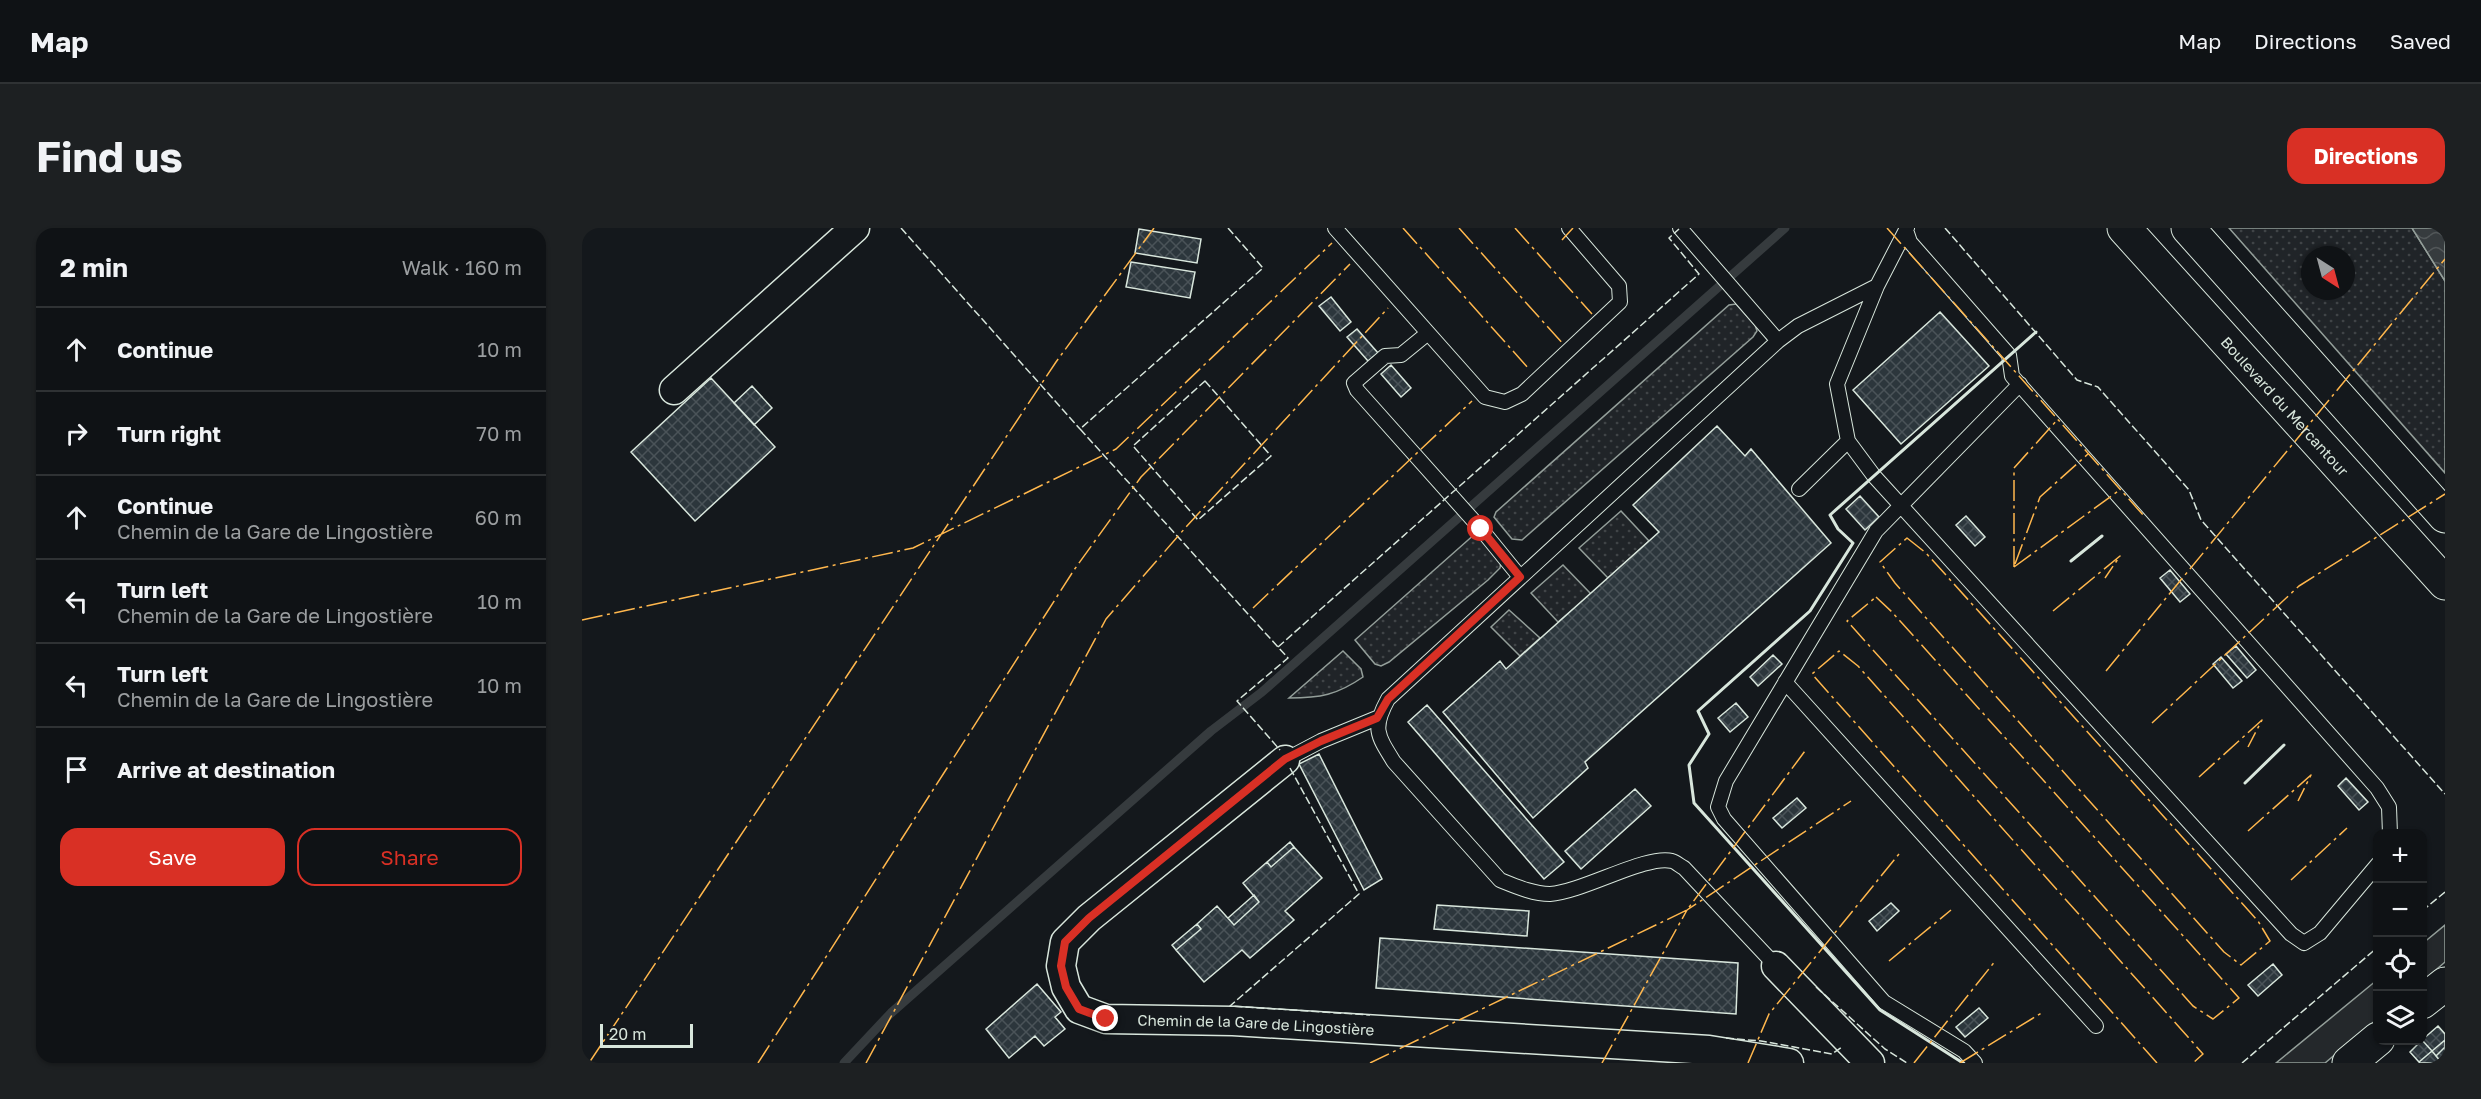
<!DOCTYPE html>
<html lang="en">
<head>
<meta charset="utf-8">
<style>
  :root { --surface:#0f1215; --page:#1d2022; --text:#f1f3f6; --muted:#9b9ea0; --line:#2f3234; --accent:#d93025 }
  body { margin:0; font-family:"Golos Text",sans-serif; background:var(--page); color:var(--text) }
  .controls { position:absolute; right:18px; bottom:18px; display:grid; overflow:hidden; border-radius:12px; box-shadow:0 2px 4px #0004 }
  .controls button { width:54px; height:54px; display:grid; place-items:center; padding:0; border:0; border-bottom:2px solid var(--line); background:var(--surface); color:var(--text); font:30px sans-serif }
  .compass { position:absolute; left:1719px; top:18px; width:54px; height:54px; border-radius:50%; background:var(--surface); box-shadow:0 2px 4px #0004; rotate:144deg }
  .scale { position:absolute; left:18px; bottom:15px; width:93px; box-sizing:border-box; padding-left:6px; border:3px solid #d8e6dc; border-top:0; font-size:16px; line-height:21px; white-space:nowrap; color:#d8e6dc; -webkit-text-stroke:4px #14181c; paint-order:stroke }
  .stop { position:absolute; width:18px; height:18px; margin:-14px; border:4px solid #d93025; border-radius:50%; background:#fff }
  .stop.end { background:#d93025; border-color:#fff; box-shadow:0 2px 6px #0008 }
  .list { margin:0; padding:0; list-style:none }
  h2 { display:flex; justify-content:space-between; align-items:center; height:78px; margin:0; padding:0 24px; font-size:26px }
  h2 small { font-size:20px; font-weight:400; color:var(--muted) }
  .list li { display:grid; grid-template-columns:39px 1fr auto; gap:18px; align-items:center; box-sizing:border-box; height:84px; padding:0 24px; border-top:2px solid var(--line) }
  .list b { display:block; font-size:22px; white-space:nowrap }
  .list p { margin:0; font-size:20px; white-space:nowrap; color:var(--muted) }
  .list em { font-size:20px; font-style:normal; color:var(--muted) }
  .actions { display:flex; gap:12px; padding:18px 24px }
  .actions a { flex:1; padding:14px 0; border:2px solid var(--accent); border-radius:18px; text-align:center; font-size:21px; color:var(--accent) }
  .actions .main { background:var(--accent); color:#fff }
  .icon { flex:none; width:33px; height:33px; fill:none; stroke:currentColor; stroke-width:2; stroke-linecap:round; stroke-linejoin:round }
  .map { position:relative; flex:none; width:1863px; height:835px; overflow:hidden; border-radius:18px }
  header { display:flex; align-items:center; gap:36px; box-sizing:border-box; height:84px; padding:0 30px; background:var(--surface); border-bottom:2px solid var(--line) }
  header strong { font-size:28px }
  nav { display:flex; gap:33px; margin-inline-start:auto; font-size:21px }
  .intro { display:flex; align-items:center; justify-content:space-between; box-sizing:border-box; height:144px; padding:0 36px }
  h1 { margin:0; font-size:42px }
  .button { padding:15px 27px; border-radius:18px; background:var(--accent); color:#fff; font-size:21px; font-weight:700 }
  main { display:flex; gap:36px; padding:0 36px }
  aside { flex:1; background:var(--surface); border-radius:18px; box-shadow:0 2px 4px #0004 }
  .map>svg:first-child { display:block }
  .green { fill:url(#green-dots); stroke:#939e99; stroke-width:1.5; fill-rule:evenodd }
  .parking { fill:#24282b; stroke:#939e99; stroke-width:1.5 }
  .water { fill:url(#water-waves); stroke:#939e99; stroke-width:1.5 }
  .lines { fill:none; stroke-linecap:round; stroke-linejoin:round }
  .stream { stroke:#363b3e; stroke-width:9 }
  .building { fill:url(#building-cross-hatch); stroke:#d8e6dc; stroke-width:1.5 }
  .service-casing { stroke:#d8e6dc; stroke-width:16 }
  .minor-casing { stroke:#d8e6dc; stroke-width:31 }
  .tertiary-casing { stroke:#d8e6dc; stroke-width:35 }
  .primary-casing { stroke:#d8e6dc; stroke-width:35 }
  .service { stroke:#14181c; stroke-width:14 }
  .minor { stroke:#14181c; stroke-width:28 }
  .tertiary { stroke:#14181c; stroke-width:33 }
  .primary { stroke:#14181c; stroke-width:33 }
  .fence { stroke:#d8e6dc; stroke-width:1.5; stroke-dasharray:8 3; stroke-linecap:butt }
  .wall { stroke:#d8e6dc; stroke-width:3 }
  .power { stroke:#ffb74d; stroke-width:1.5; stroke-dasharray:21 4.5 3 4.5; stroke-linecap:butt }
  .route { stroke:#d93025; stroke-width:8 }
  .labels { text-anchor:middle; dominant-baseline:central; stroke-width:4.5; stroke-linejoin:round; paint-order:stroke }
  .street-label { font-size:15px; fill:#d8e6dc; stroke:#14181c }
</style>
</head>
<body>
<header>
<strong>Map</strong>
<nav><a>Map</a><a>Directions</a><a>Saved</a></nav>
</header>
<div class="intro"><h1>Find us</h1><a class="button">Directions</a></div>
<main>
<aside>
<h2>2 min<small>Walk · 160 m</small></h2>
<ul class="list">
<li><svg class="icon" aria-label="ahead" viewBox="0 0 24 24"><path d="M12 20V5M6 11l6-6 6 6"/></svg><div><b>Continue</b></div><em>10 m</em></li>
<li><svg class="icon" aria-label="right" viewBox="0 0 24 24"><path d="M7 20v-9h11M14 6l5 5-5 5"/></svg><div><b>Turn right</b></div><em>70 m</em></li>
<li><svg class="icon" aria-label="ahead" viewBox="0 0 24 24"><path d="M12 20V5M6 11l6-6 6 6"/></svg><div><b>Continue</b><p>Chemin de la Gare de Lingostière</p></div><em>60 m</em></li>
<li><svg class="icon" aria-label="left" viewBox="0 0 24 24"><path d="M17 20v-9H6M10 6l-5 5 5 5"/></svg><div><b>Turn left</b><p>Chemin de la Gare de Lingostière</p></div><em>10 m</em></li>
<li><svg class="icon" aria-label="left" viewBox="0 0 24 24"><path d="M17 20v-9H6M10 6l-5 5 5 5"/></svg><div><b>Turn left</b><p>Chemin de la Gare de Lingostière</p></div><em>10 m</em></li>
<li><svg class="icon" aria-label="arrive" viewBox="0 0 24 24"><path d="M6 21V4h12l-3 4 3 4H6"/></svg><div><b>Arrive at destination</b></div></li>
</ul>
<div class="actions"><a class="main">Save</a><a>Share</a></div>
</aside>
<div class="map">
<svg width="1863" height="835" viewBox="0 0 1863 835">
  <defs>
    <pattern id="green-dots" width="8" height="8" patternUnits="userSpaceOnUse" patternTransform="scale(1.5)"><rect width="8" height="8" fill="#202428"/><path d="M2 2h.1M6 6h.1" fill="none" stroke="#404447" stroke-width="1.8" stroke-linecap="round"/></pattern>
    <pattern id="water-waves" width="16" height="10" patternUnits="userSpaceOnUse" patternTransform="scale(1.5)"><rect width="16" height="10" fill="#363b3e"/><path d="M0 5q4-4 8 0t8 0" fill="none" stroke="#525759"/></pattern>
    <pattern id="building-cross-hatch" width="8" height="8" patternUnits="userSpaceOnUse" patternTransform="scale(1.5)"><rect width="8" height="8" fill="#2c363c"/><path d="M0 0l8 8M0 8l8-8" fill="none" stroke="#4a5358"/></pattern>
  </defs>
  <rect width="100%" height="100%" fill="#14181c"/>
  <!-- green -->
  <path class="green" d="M1647 0H1830L1863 53V245ZM1728 27H1764V63H1728Z
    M1154 76 1173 97 1175 103 1171 109 940 312 930 311 912 289 914 284 1147 77Z
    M1039 283 1067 313 1026 350 997 320Z
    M894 305 919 333 918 340 906 352 807 434 799 438 793 436 773 412Z
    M981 337 1009 366 976 394 949 365Z
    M927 382 958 410 938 428 909 399Z
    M761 423 779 441 781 449C755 467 738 470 707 470Z"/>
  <!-- parking -->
  <path class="parking" d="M1863 697V734L1841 753 1840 716Z
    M1795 752V791L1743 835H1694Z"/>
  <!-- water -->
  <path class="water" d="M1830 0H1863V53Z"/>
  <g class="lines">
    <!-- stream -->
    <path class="stream" d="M262 835 309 785 629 503 680 464 1203 0"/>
  </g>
  <!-- building -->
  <path class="building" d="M557 1 619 11 615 35 553 25Z
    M549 34 613 44 608 70 544 59Z
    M749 69 769 94 758 103 737 78Z
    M1358 84 1407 138 1319 216 1271 162Z
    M775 101 796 125 786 133 765 109Z
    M809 137 829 160 819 169 799 146Z
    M129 150 193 219 113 293 49 224Z
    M170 158 190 180 172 197 152 175Z
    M1135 198 1163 228 1169 221 1249 315 1003 534 1006 540 951 590 861 484 918 433 924 441 1077 304 1051 277Z
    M1278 268 1297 289 1283 302 1264 281Z
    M1384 288 1403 309 1393 318 1374 297Z
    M1588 342 1608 366 1598 374 1578 350Z
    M1654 418 1674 442 1665 450 1644 426Z
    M1191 427 1200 436 1176 458 1168 449Z
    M1639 429 1660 453 1651 460 1631 436Z
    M1154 475 1166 489 1148 504 1136 490Z
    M845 477 982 634 962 651 826 494Z
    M737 526 800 651 782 662 717 536Z
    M1764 550 1786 574 1777 582 1756 558Z
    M1053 561 1069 578 999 641 983 623Z
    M1215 570 1224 580 1200 600 1191 590Z
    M708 614 712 619 689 639 685 634Z
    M712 619 740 650 703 683 712 692 668 730 660 722 622 754 594 722 619 701 615 696 635 678 652 697 677 674 661 655 685 634 689 639Z
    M672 667 677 674 652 697 646 690Z
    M1309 675 1317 683 1295 703 1287 693Z
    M855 677 947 683 945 708 852 701Z
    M615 696 619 701 594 722 590 717Z
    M798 710 1156 735 1154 786 794 760Z
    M1691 736 1700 747 1676 768 1666 757Z
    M455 756 479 784 473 789 483 801 462 818 453 808 427 830 404 801Z
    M1397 780 1406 790 1383 809 1374 799Z
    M1856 798 1863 806V812L1850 823 1840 812Z
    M1840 812 1850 823 1837 834 1828 824Z
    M1863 812V819L1854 828 1850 823Z
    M1863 819V835H1860L1854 828Z
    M1850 823 1860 835H1838L1837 834Z"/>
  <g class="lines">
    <defs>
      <path id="service" d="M753 0 903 169 923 174 940 166 1038 74 1037 58 987 0
        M1098 0 1196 113
        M1324 2 1328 14 1427 127 1430 148 1795 560 1807 579 1808 606
        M846 105 819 127 803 128 772 155 775 162 899 301 938 349
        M1266 213 1292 248 1709 706 1722 715 1738 705 1796 636
        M1217 261 1266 213 1255 156 1295 58 1325 0
        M1203 454 1514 798
        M703 532 739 513 795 490
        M1194 738 1102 640C1098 638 1094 634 1090 633 1065 626 1001 664 968 666 951 666 933 658 918 652L812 534C795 507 790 500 806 471L1196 113 1216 98 1295 58
        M1393 835 1382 823 1302 774 1142 591 1136 579 1144 553 1294 303 1438 156"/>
      <g id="minor">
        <path d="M92 162 273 0"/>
        <path id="s1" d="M703 532 507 690 483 714 479 738 484 759 497 781 524 791 651 793 1127 822 1207 835"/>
        <path d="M1194 738 1288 835"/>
      </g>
      <path id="tertiary" d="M1840 774 1863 756
        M1767 835 1796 811"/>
      <g id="primary">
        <path id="s2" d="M1542 0 1863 355"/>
        <path d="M1606 0 1863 288"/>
      </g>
    </defs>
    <!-- service casing -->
    <use href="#service" class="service-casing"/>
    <!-- minor casing -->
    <use href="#minor" class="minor-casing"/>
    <!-- tertiary casing -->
    <use href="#tertiary" class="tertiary-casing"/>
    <!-- primary casing -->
    <use href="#primary" class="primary-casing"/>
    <!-- service -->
    <use href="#service" class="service"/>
    <!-- minor -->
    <use href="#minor" class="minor"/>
    <!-- tertiary -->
    <use href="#tertiary" class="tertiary"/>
    <!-- primary -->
    <use href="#primary" class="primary"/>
    <!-- fence -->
    <path class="fence" d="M319 0 498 201
      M646 0 681 40 498 201 706 430 655 473 698 522
      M1363 0 1495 152 1516 159 1607 262 1619 292 1863 566
      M623 153 689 228 616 292 551 218Z
      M696 419 1117 46 1087 10 1097 1
      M708 540 777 666 648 778 788 787
      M1840 683 1863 664
      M1234 759 1303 821 1325 835
      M1144 810 1179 813 1250 826 1260 819
      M1660 835 1796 719"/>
    <!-- wall -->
    <path class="wall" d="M1489 333 1520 308
      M1663 555 1702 517
      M1381 835 1298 782 1112 575 1107 537 1127 506 1116 483 1228 383 1271 315 1256 301 1248 287 1454 104"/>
    <!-- power -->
    <path class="power" d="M821 0 948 142
      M877 0 982 117
      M933 0 1010 86
      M1305 0 1562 288
      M980 12 991 0
      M1325 310 1344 325 1676 693 1688 713 1659 737 1642 724 1313 355 1298 334Z
      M1433 336 1458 269 1506 226
      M1432 339V240L1476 191
      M1432 339 1539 261
      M1294 369 1310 384 1657 770 1631 791 1611 778 1265 393Z
      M671 380 890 173
      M1471 383 1538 328 1523 350
      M0 392 331 320 534 221 750 15
      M1524 443 1863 31
      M1570 495 1717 358 1863 266
      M1617 549 1680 492 1666 519
      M1666 603 1729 547 1716 573
      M1709 652 1765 600
      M1307 733 1369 682
      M7 835 474 134 572 0
      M176 835 492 342 559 249 768 36
      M284 835 524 391 604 299 806 80
      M788 835 1105 682 1223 523
      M1020 835 1105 682 1269 573
      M1166 835 1187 786 1317 626
      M1332 835 1414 732
      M1378 835 1461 784
      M1575 835 1230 446 1257 423 1276 438 1606 809 1621 826 1611 835"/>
  </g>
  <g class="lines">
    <!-- route -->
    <path class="route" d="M524 791 497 781 484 759 479 738 483 714 507 690 703 531 739 513 795 490 806 471 938 349 899 301"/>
  </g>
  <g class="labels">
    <!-- street labels -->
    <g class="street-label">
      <text stroke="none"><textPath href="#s2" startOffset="240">Boulevard du Mercantour</textPath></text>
      <text stroke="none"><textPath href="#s1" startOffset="536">Chemin de la Gare de Lingostière</textPath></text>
    </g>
  </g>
</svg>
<div class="controls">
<button>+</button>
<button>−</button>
<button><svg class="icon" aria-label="locate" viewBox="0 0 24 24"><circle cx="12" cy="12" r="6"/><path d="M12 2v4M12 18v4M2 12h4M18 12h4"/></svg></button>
<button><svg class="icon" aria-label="layers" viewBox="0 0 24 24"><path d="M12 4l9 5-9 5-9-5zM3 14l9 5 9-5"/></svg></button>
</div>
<svg class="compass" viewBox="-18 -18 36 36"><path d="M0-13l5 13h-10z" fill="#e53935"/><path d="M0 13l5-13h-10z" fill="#9b9ea0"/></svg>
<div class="scale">20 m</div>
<div class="stop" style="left:899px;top:301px"></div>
<div class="stop end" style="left:524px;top:791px"></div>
</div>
</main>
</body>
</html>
